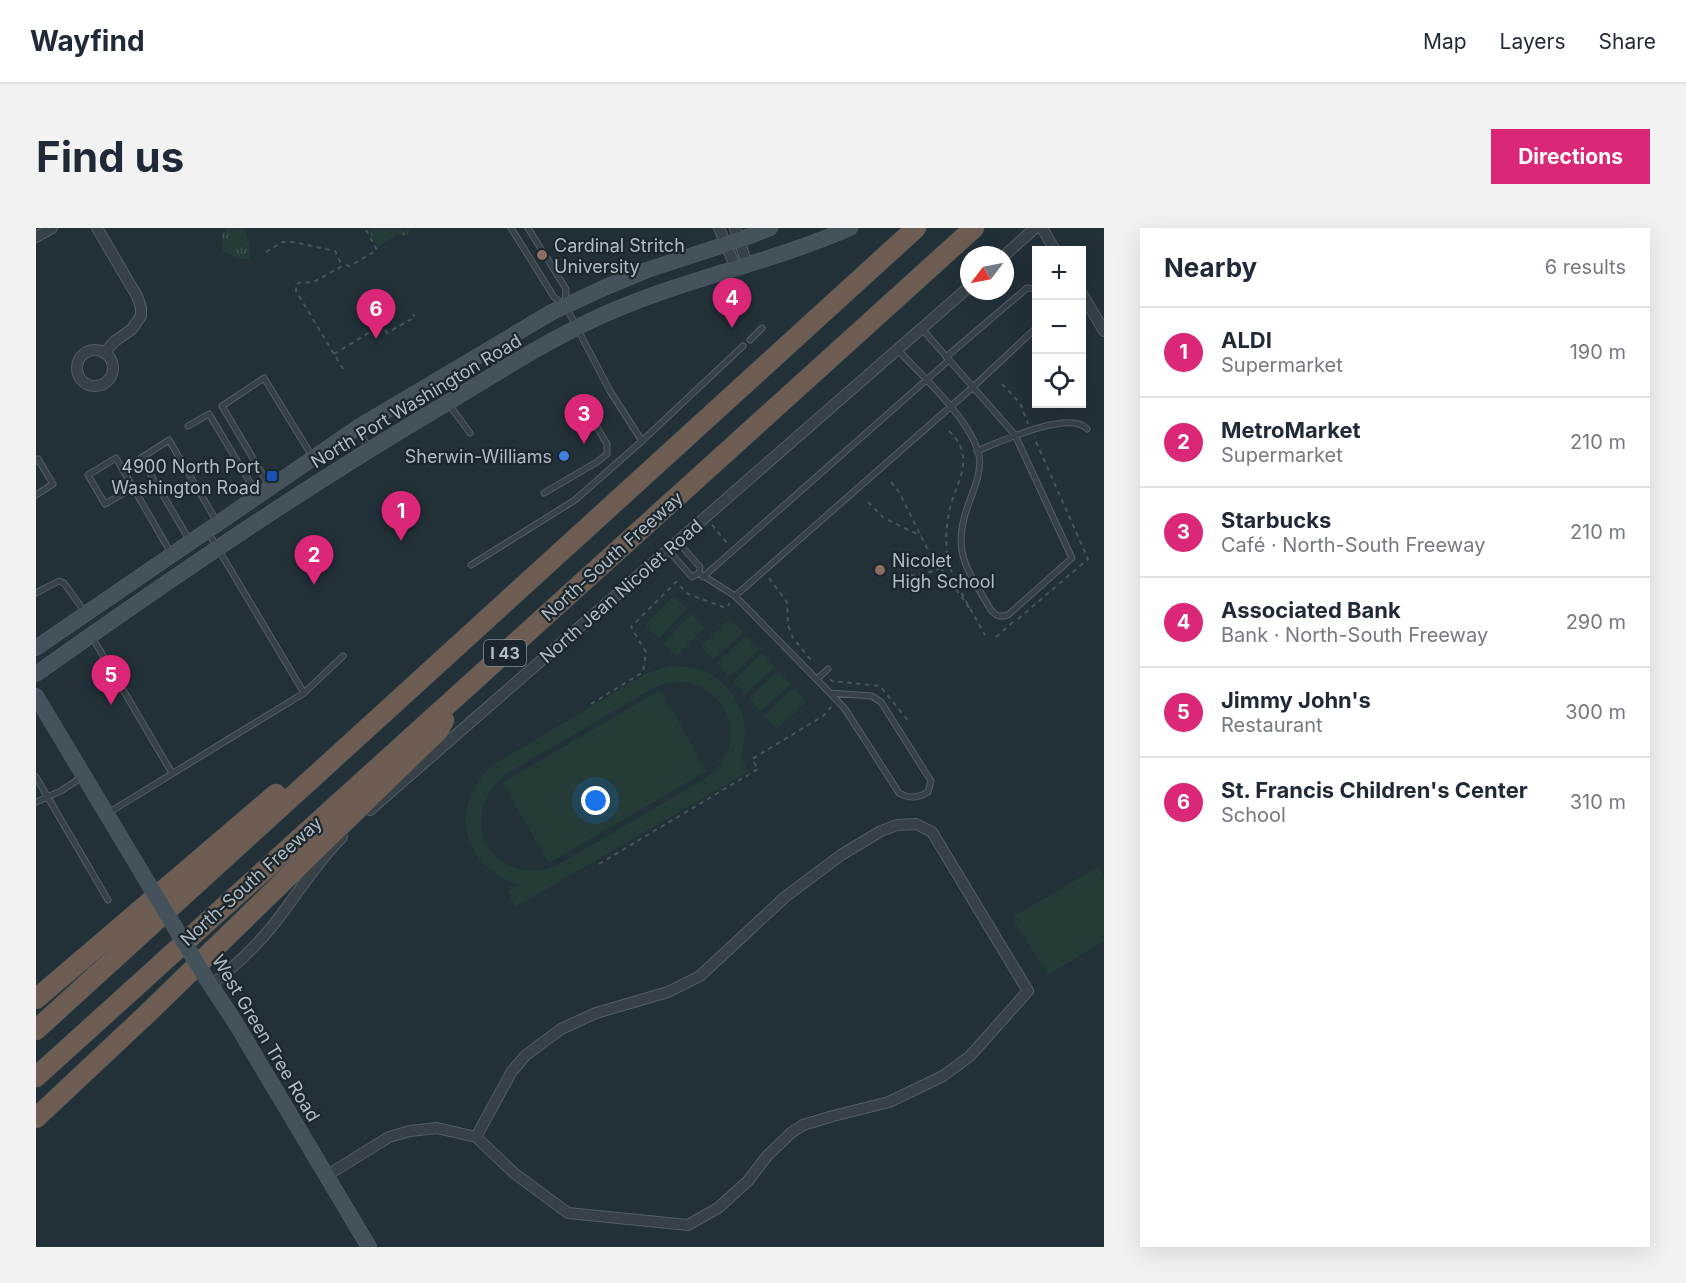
<!DOCTYPE html>
<html lang="en">
<head>
<meta charset="utf-8">
<style>
  :root { --surface:#fff; --page:#f2f2f3; --text:#1f2937; --muted:#747a83; --line:#e0e1e3; --accent:#db2777 }
  body { margin:0; font-family:Inter,sans-serif; background:var(--page); color:var(--text) }
  .controls { position:absolute; right:18px; top:18px; display:grid; overflow:hidden; border-radius:0px; box-shadow:0 6px 24px #0002 }
  .controls button { width:54px; height:54px; display:grid; place-items:center; padding:0; border:0; border-bottom:2px solid var(--line); background:var(--surface); color:var(--text); font:30px sans-serif }
  .compass { position:absolute; left:924px; top:18px; width:54px; height:54px; border-radius:50%; background:var(--surface); box-shadow:0 6px 24px #0002; rotate:238deg }
  .you { position:absolute; left:560px; top:573px; width:21px; height:21px; margin:-15px; border:4px solid #fff; border-radius:50%; background:#1a73e8; box-shadow:0 0 0 9px #1a73e833 }
  .badge { display:grid; place-items:center; width:39px; height:39px; border-radius:50%; background:var(--accent); color:#fff; font-size:20px; font-weight:700 }
  .pin { position:absolute; translate:-50% -50px; filter:drop-shadow(0 2px 3px #0008) }
  .pin::after { content:''; position:absolute; top:32px; width:21px; height:18px; background:inherit; clip-path:polygon(0 0,100% 0,50% 100%) }
  .list { margin:0; padding:0; list-style:none }
  h2 { display:flex; justify-content:space-between; align-items:center; height:78px; margin:0; padding:0 24px; font-size:26px }
  h2 small { font-size:20px; font-weight:400; color:var(--muted) }
  .list li { display:grid; grid-template-columns:39px 1fr auto; gap:18px; align-items:center; box-sizing:border-box; height:90px; padding:0 24px; border-top:2px solid var(--line) }
  .list b { display:block; font-size:22px; white-space:nowrap }
  .list p { margin:0; font-size:20px; white-space:nowrap; color:var(--muted) }
  .list em { font-size:20px; font-style:normal; color:var(--muted) }
  .icon { flex:none; width:33px; height:33px; fill:none; stroke:currentColor; stroke-width:2; stroke-linecap:round; stroke-linejoin:round }
  .map { position:relative; flex:none; width:1068px; height:1019px; overflow:hidden; border-radius:0px }
  header { display:flex; align-items:center; gap:36px; box-sizing:border-box; height:84px; padding:0 30px; background:var(--surface); border-bottom:2px solid var(--line) }
  header strong { font-size:28px }
  nav { display:flex; gap:33px; margin-inline-start:auto; font-size:21px }
  .intro { display:flex; align-items:center; justify-content:space-between; box-sizing:border-box; height:144px; padding:0 36px }
  h1 { margin:0; font-size:42px }
  .button { padding:15px 27px; border-radius:0px; background:var(--accent); color:#fff; font-size:21px; font-weight:700 }
  main { display:flex; gap:36px; padding:0 36px }
  aside { flex:1; background:var(--surface); border-radius:0px; box-shadow:0 6px 24px #0002 }
  .map>svg:first-child { display:block }
  .green { fill:#253b37; fill-rule:evenodd }
  .park { fill:url(#park-tufts) }
  .lines { fill:none; stroke-linecap:round; stroke-linejoin:round }
  .lane-casing { stroke:#535f66; stroke-width:7 }
  .street-casing { stroke:#535f66; stroke-width:12 }
  .secondary-casing { stroke:#535f66; stroke-width:16 }
  .highway-casing { stroke:#404c53; stroke-width:21 }
  .path { stroke:#445755; stroke-width:2; stroke-dasharray:4.5 4.5; stroke-linecap:butt }
  .lane { stroke:#364148; stroke-width:5 }
  .street { stroke:#364148; stroke-width:10 }
  .secondary { stroke:#44525b; stroke-width:15 }
  .highway { stroke:#6e5d53; stroke-width:20 }
  .secondary-bridge-casing { stroke:#535f66; stroke-width:16; stroke-linecap:butt }
  .secondary-bridge { stroke:#44525b; stroke-width:15 }
  .education-dot { fill:#8d6e63; stroke:#1b262d; stroke-width:2 }
  .shop-dot { fill:#3f7fe0; stroke:#1b262d; stroke-width:2 }
  .transit-dot { fill:#1a4fb4; stroke:#1b262d; stroke-width:2 }
  .labels { text-anchor:middle; dominant-baseline:central; stroke-width:4.5; stroke-linejoin:round; paint-order:stroke }
  .shield { fill:#1b262d; stroke:#839097; stroke-width:1.5 }
  .shield-label { font-size:16px; font-weight:bold; fill:#b0bdc4 }
  .poi-label { font-size:18px; fill:#b0bdc4; stroke:#1b262d; text-anchor:start }
  .street-label { font-size:18px; fill:#b0bdc4; stroke:#1b262d }
</style>
</head>
<body>
<header>
<strong>Wayfind</strong>
<nav><a>Map</a><a>Layers</a><a>Share</a></nav>
</header>
<div class="intro"><h1>Find us</h1><a class="button">Directions</a></div>
<main>
<div class="map">
<svg width="1068" height="1019" viewBox="0 0 1068 1019">
  <defs>
    <pattern id="park-tufts" width="24" height="20" patternUnits="userSpaceOnUse" patternTransform="scale(1.5)"><rect width="24" height="20" fill="#253b37"/><path d="M3 7l-1-3M5 7V3M7 7l1-3M15 17l-1-3M17 17v-4M19 17l1-3" fill="none" stroke="#425552"/></pattern>
  </defs>
  <rect width="100%" height="100%" fill="#223038"/>
  <!-- green -->
  <path class="green" d="M637 368 651 381 623 410 609 397Z
    M655 386 669 399 641 428 628 415Z
    M694 391 707 404 677 432 665 418Z
    M710 408 723 422 693 449 681 435Z
    M726 425 739 439 709 466 697 453Z
    M633 438C644 438 655 439 665 442 673 444 679 449 685 454 707 474 714 501 705 530L713 543 480 679 471 664 483 657C425 639 411 577 457 537L609 446ZM651 454C686 463 709 500 686 534 682 540 675 545 670 550L518 639C455 658 419 593 467 548L619 459 631 455Z
    M742 443 755 456 725 483 713 470Z
    M758 460 770 474 741 501 728 487Z
    M624 462 671 543 513 635 466 555Z
    M1062 639 1068 649V713L1012 747 976 689Z"/>
  <!-- park -->
  <path class="park" d="M192 0H208L214 19V31H201L186 22V7Z
    M333 0H364L369 2 372 0 375 4 369 8 362 6 342 19 333 4Z"/>
  <g class="lines">
    <defs>
      <path id="lane" d="M475 0 518 69 529 77 574 163 606 213
        M492 0 530 61 529 76
        M714 112 726 100
        M862 122C887 149 935 192 943 227 946 242 939 258 934 272 914 323 930 339 955 382 961 389 964 389 972 387L1036 330 979 207 886 101
        M453 124 464 142
        M910 129 991 60 1000 61
        M412 175 434 205
        M152 198 173 186 221 266
        M322 202 333 220
        M941 223C961 215 1034 181 1051 201
        M0 233 2 231 17 256 0 267
        M234 259 186 178 228 150 276 228
        M97 260 69 276 52 247 80 230 135 325
        M508 265 561 234 571 226V216L548 178
        M154 313 105 230 133 212 181 294
        M632 322 656 349 663 345 664 339 642 314
        M435 337 539 272 606 213 707 118
        M663 345 699 368 794 465 809 481 863 565C874 571 882 570 892 564L895 553 845 474 836 468 794 465
        M667 349 913 132
        M0 365 23 353 28 355 49 384
        M699 368 937 159 1000 100
        M56 409 136 545
        M781 451 792 441
        M268 465 307 428
        M0 549 72 672
        M0 574 25 563 46 549
        M72 585 268 465 172 304"/>
      <path id="street" d="M61 0 101 68 105 80V88L96 101 79 113 68 125
        M683 0 700 40
        M699 0 711 36
        M1006 0 1019 22
        M0 9 16 0
        M969 27 999 0
        M1046 66 1068 103
        M41 140a18 18 0 1 1 36 0a18 18 0 1 1-36 0Z
        M334 582 933 59
        M175 757C198 739 220 719 238 696 261 667 280 635 306 609
        M290 948 353 909 374 903 401 900 440 909 478 945 532 985 652 997 682 980 712 953 731 928 755 905 767 897 797 888 853 874 907 848 934 828 992 763 896 604 880 596 861 597 845 603 805 627 749 669 664 748 632 764 560 785 525 801 490 827 476 843 440 909"/>
      <path id="secondary" d="M0 420 321 200 516 84 570 59 611 42 703 12 734 0
        M0 446C134 351 270 258 411 175 458 147 504 117 554 93 637 53 729 37 814 0
        M0 468 112 655
        M168 747 199 794 333 1019"/>
      <path id="highway" d="M0 771 240 566
        M0 802 880 0
        M0 849 938 0
        M0 890 113 784 402 503 408 492"/>
    </defs>
    <!-- lane casing -->
    <use href="#lane" class="lane-casing"/>
    <!-- street casing -->
    <use href="#street" class="street-casing"/>
    <!-- secondary casing -->
    <use href="#secondary" class="secondary-casing"/>
    <!-- highway casing -->
    <use href="#highway" class="highway-casing"/>
    <!-- path -->
    <path class="path" d="M230 24 246 14H257L299 23 306 38
      M350 102 351 105 379 89 377 86
      M298 126 344 98
      M307 141 260 63V56L266 54 276 55 308 37 314 38 341 22 329 0
      M966 156 984 175 992 196
      M913 203C939 228 923 250 915 276 910 294 909 314 912 332 916 351 939 389 949 407
      M855 254 863 264 891 320 934 381
      M832 274 848 290 885 308
      M676 297 691 315
      M733 350 751 374 752 397 757 410 775 432
      M867 352 871 348 899 343 913 334
      M982 391 1052 331 998 209
      M960 409 977 394
      M794 451 796 453 844 458 874 495
      M555 476 607 444 610 424 595 399 640 354 652 366 690 380 694 375
      M563 636 722 541 716 531 787 488 795 479"/>
    <!-- lane -->
    <use href="#lane" class="lane"/>
    <!-- street -->
    <use href="#street" class="street"/>
    <!-- secondary -->
    <use href="#secondary" class="secondary"/>
    <!-- highway -->
    <use href="#highway" class="highway"/>
    <defs>
      <path id="secondary-bridge" d="M112 655 168 747"/>
    </defs>
    <!-- secondary-bridge casing -->
    <use href="#secondary-bridge" class="secondary-bridge-casing"/>
    <!-- secondary-bridge -->
    <use href="#secondary-bridge" class="secondary-bridge"/>
  </g>
  <!-- markers -->
  <g class="education-dot">
    <circle cx="506" cy="27" r="6"/>
    <circle cx="844" cy="342" r="6"/>
  </g>
  <circle class="shop-dot" cx="528" cy="228" r="6"/>
  <rect class="transit-dot" x="230" y="242" width="12" height="12" rx="3"/>
  <g class="labels">
    <!-- shield labels -->
    <rect class="shield" x="448" y="412" width="42" height="26" rx="4.5"/>
    <g class="shield-label">
      <text x="469" y="425">I 43</text>
    </g>
    <!-- poi labels -->
    <g class="poi-label">
      <text x="518" y="17">Cardinal Stritch<tspan x="518" dy="21">University</tspan></text>
      <text x="516" y="228" text-anchor="end">Sherwin-Williams</text>
      <text x="224" y="238" text-anchor="end">4900 North Port<tspan x="224" dy="21">Washington Road</tspan></text>
      <text x="856" y="332">Nicolet<tspan x="856" dy="21">High School</tspan></text>
    </g>
    <!-- street labels -->
    <g class="street-label">
      <text transform="translate(380 173) rotate(-31)">North Port Washington Road</text>
      <text transform="translate(576 328) rotate(-42)">North-South Freeway</text>
      <text transform="translate(585 363) rotate(-41)">North Jean Nicolet Road</text>
      <text transform="translate(215 653) rotate(-42)">North-South Freeway</text>
      <text transform="translate(230 810) rotate(59)">West Green Tree Road</text>
    </g>
  </g>
</svg>
<div class="controls">
<button>+</button>
<button>−</button>
<button><svg class="icon" aria-label="locate" viewBox="0 0 24 24"><circle cx="12" cy="12" r="6"/><path d="M12 2v4M12 18v4M2 12h4M18 12h4"/></svg></button>
</div>
<svg class="compass" viewBox="-18 -18 36 36"><path d="M0-13l5 13h-10z" fill="#e53935"/><path d="M0 13l5-13h-10z" fill="#747a83"/></svg>
<div class="you"></div>
<div class="pin badge" style="left:365px;top:313px">1</div>
<div class="pin badge" style="left:278px;top:357px">2</div>
<div class="pin badge" style="left:548px;top:216px">3</div>
<div class="pin badge" style="left:696px;top:100px">4</div>
<div class="pin badge" style="left:75px;top:477px">5</div>
<div class="pin badge" style="left:340px;top:111px">6</div>
</div>
<aside>
<h2>Nearby<small>6 results</small></h2>
<ul class="list">
<li><span class="badge">1</span><div><b>ALDI</b><p>Supermarket</p></div><em>190 m</em></li>
<li><span class="badge">2</span><div><b>MetroMarket</b><p>Supermarket</p></div><em>210 m</em></li>
<li><span class="badge">3</span><div><b>Starbucks</b><p>Café · North-South Freeway</p></div><em>210 m</em></li>
<li><span class="badge">4</span><div><b>Associated Bank</b><p>Bank · North-South Freeway</p></div><em>290 m</em></li>
<li><span class="badge">5</span><div><b>Jimmy John's</b><p>Restaurant</p></div><em>300 m</em></li>
<li><span class="badge">6</span><div><b>St. Francis Children's Center</b><p>School</p></div><em>310 m</em></li>
</ul>
</aside>
</main>
</body>
</html>
